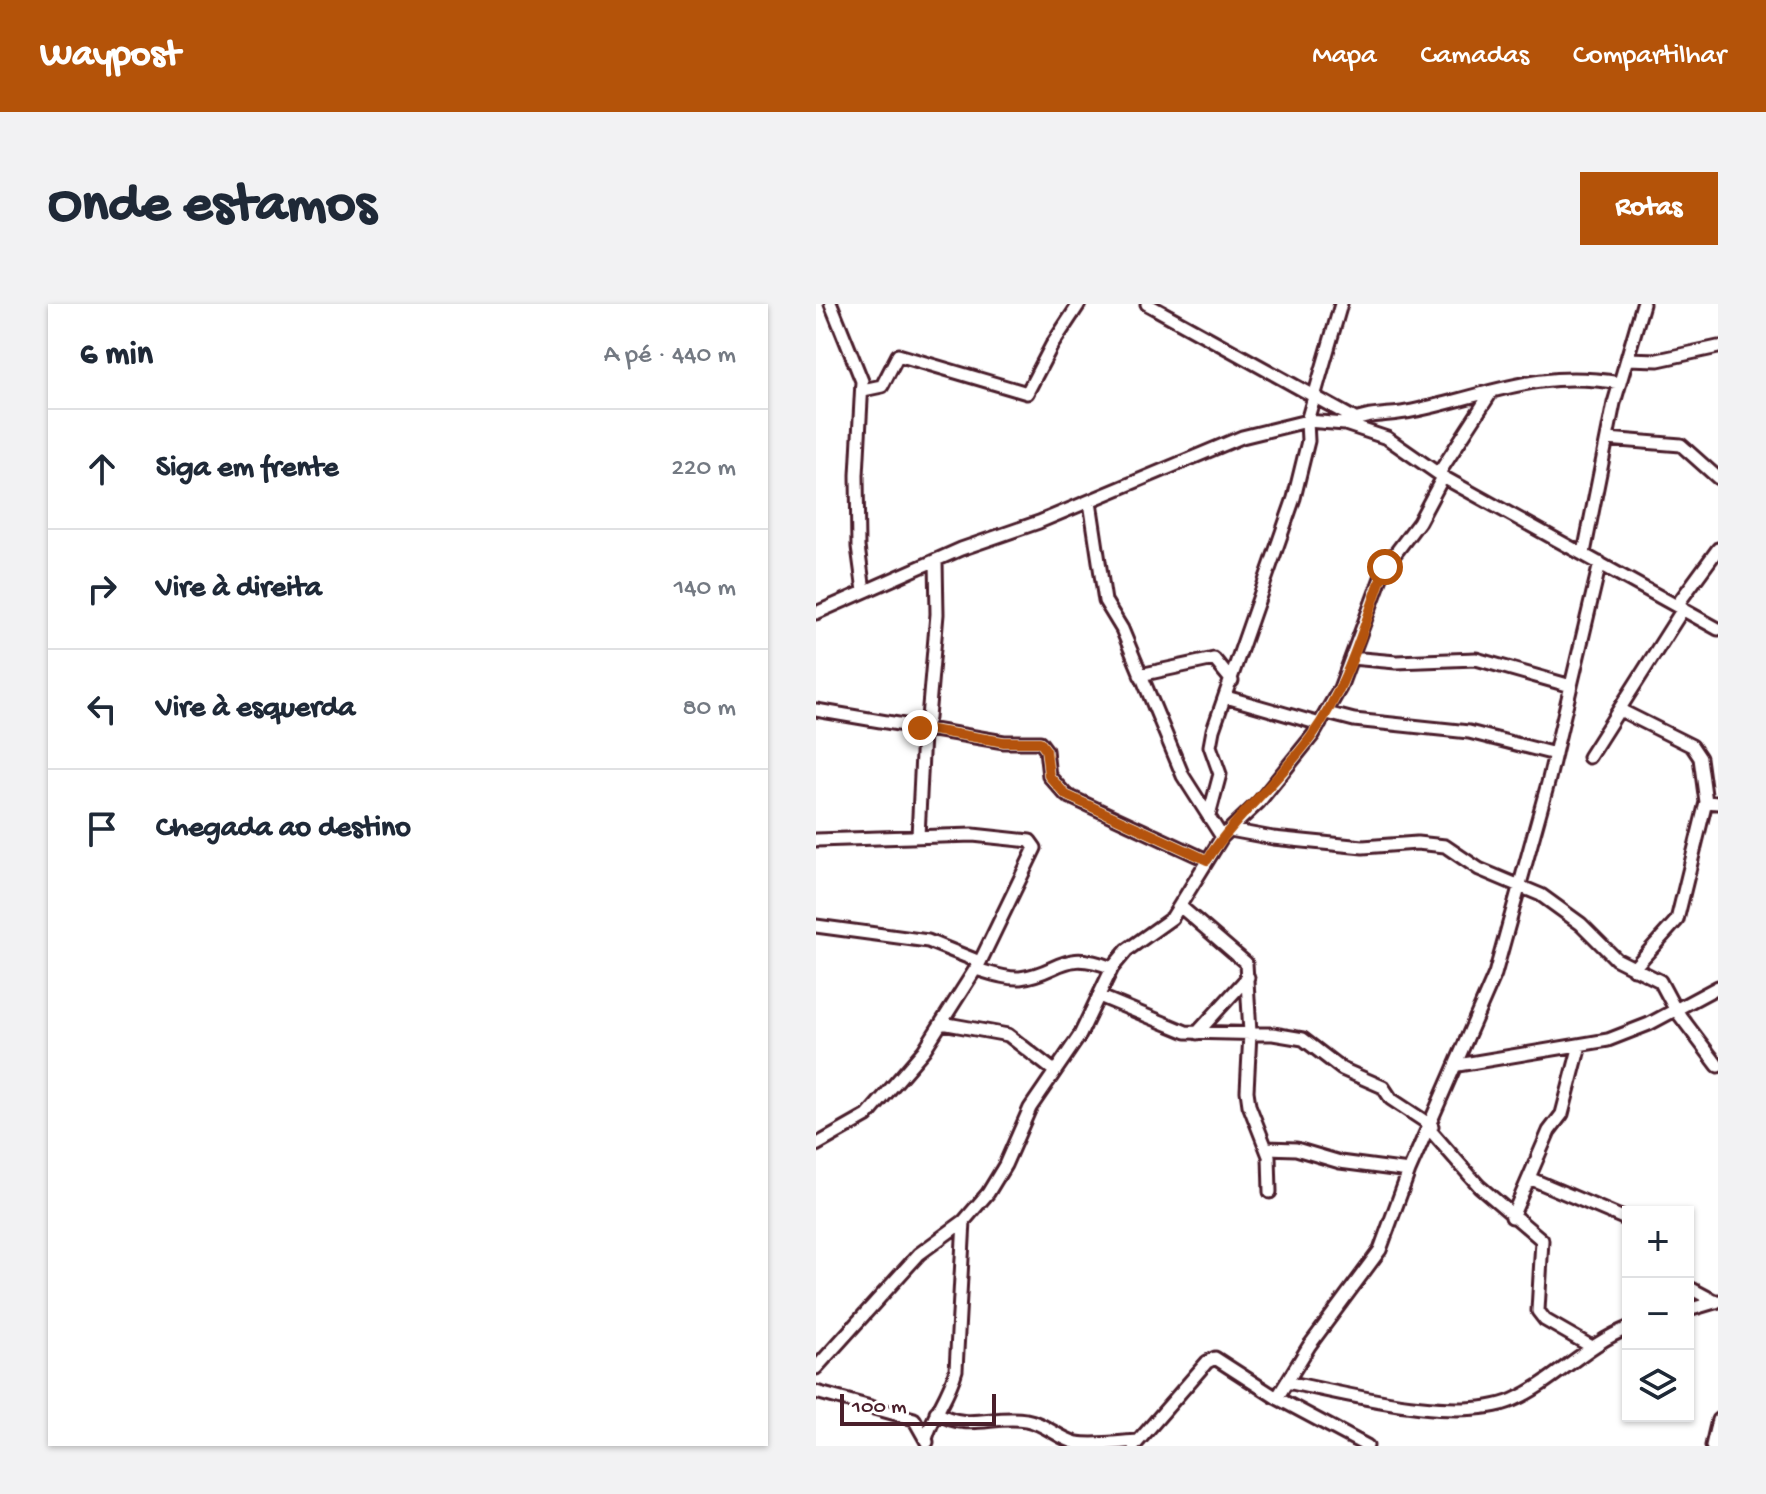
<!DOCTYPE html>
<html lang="pt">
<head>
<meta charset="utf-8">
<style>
  :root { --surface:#fff; --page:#f2f2f3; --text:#1f2937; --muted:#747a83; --line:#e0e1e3; --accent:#b45309 }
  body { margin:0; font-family:"Gochi Hand",sans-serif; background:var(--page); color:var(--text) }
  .controls { position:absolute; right:24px; bottom:24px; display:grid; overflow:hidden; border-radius:0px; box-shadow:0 2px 6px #0004 }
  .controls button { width:72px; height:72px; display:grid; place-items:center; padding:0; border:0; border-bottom:2px solid var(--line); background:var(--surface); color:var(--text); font:40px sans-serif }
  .scale { position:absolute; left:24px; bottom:20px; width:156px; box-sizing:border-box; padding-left:8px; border:4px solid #4a1f2b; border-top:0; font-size:22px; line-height:28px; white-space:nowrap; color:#4a1f2b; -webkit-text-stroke:6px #fff; paint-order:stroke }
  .stop { position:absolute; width:24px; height:24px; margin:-18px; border:6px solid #b45309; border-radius:50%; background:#fff }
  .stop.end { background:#b45309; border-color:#fff; box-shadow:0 2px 8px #0008 }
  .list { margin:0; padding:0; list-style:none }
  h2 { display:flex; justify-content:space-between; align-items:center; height:104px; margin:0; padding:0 32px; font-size:34px }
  h2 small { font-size:26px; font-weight:400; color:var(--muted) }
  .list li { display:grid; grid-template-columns:52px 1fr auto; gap:24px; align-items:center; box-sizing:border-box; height:120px; padding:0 32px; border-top:2px solid var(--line) }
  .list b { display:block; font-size:30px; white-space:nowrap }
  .list em { font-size:26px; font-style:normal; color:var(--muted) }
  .icon { flex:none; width:44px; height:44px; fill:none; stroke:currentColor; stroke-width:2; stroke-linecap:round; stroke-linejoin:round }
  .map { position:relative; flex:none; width:902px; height:1142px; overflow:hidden; border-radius:0px }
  header { display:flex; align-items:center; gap:48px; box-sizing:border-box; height:112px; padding:0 40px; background:var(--accent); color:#fff }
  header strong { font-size:38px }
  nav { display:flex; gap:44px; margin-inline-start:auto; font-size:28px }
  .intro { display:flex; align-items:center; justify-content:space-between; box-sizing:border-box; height:192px; padding:0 48px }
  h1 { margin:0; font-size:56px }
  .button { padding:20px 36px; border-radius:0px; background:var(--accent); color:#fff; font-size:28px; font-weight:700 }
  main { display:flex; gap:48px; padding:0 48px }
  aside { flex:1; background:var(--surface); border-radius:0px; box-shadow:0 2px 6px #0004 }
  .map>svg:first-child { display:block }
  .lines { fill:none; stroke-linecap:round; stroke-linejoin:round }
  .minor-casing { stroke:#4a1f2b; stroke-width:17 }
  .minor { stroke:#fff; stroke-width:11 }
  .route { stroke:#b45309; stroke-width:10 }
</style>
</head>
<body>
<header>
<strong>Waypost</strong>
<nav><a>Mapa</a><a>Camadas</a><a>Compartilhar</a></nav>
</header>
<div class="intro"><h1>Onde estamos</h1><a class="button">Rotas</a></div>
<main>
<aside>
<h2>6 min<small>A pé · 440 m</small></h2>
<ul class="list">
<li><svg class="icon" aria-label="ahead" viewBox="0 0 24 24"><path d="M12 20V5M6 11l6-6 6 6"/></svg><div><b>Siga em frente</b></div><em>220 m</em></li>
<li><svg class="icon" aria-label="right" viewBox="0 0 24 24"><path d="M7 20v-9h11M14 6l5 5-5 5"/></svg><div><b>Vire à direita</b></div><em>140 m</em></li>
<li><svg class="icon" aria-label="left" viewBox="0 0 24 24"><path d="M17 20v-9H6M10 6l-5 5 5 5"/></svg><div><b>Vire à esquerda</b></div><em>80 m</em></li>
<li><svg class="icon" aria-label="arrive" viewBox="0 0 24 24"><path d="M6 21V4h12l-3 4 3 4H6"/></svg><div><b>Chegada ao destino</b></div></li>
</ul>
</aside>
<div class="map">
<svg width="902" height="1142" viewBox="0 0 902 1142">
  <rect width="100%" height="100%" fill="#fff"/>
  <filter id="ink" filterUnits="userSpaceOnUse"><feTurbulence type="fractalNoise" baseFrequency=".0125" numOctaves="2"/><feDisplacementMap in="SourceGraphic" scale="16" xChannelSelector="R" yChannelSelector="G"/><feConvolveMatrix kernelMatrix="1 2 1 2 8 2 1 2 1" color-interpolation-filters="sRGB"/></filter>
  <g filter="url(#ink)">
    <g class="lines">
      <defs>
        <path id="minor" d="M15 0 46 77 41 171 42 243 48 287
          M331 0 539 115
          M811 55 842 56 902 43
          M47 86 66 82 82 51 211 89 236 41 263 0
          M529 120C550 109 573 112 596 107 675 91 719 65 804 79
          M791 135 865 141 902 174
          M623 169 676 87
          M274 198 289 297 306 325 367 472 406 533
          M768 249 798 99 827 0
          M861 301 902 245
          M0 309 145 245 223 218 426 133 491 117 529 120 571 134 627 173 902 325
          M535 354 580 358 660 355 755 382
          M324 371 398 355 416 377
          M410 393 504 420
          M0 406 188 438H224L230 446 233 472 250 491 391 556
          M804 406 876 442 884 454 890 498 861 616 817 665
          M511 409 538 416 653 428 739 450
          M773 453 867 305
          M890 498 902 499
          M393 511 404 470 394 442 397 426 478 194 492 137 491 117 525 0
          M414 526 457 534 547 543 601 539 629 542 663 565 725 591 765 620 800 655 844 677 859 705 902 762
          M102 532 107 430 112 414 121 310 120 257
          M0 536 157 531 214 537 219 544 164 658 108 746 51 812 0 841
          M365 603 430 659 434 729 431 787 433 801 453 852 454 888
          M0 622 112 637 164 658
          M160 665C174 669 190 675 204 674 245 669 245 644 296 664
          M283 692 370 728 457 730 487 735 526 765 567 783 575 795 616 822
          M126 719 192 731 237 766
          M381 729 432 673
          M642 761 792 736 833 720 902 683
          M614 826 663 882 726 936 722 1007 729 1016 776 1043
          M451 844 480 845 524 858 593 867
          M713 874 812 916
          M696 913 733 827 746 810 764 741
          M872 983 900 998
          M872 1006 902 997
          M0 1064 103 950 148 917 172 889 189 861 214 804 264 731 296 664 311 646 356 614 406 533 443 498 497 431 524 384 569 263 603 218 627 173
          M471 1078C531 1090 640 1120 697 1096 737 1079 769 1041 812 1024
          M0 1088 98 1115 111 1138
          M461 1094 493 1042 564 946 593 867 679 670 732 479 784 259
          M120 1108C151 1128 178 1110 210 1116 229 1119 243 1135 261 1139 279 1142 304 1138 322 1137
          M110 1135C117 1110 133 1092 140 1066L148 917
          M318 1142 391 1058 399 1054 461 1094 551 1142
          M896 1142 902 1116"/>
      </defs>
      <!-- minor casing -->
      <use href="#minor" class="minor-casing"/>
      <!-- minor -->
      <use href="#minor" class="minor"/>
    </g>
  </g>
  <g class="lines" filter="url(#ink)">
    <!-- route -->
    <path class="route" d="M104 424 188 438H224L230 446 233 472 250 491 391 556C420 511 464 476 495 433 531 384 549 320 569 263"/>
  </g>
</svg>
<div class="controls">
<button>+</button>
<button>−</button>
<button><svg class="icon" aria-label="layers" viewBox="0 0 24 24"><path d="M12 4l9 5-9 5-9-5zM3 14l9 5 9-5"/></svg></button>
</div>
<div class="scale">100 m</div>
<div class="stop" style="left:569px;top:263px"></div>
<div class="stop end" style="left:104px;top:424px"></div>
</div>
</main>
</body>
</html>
